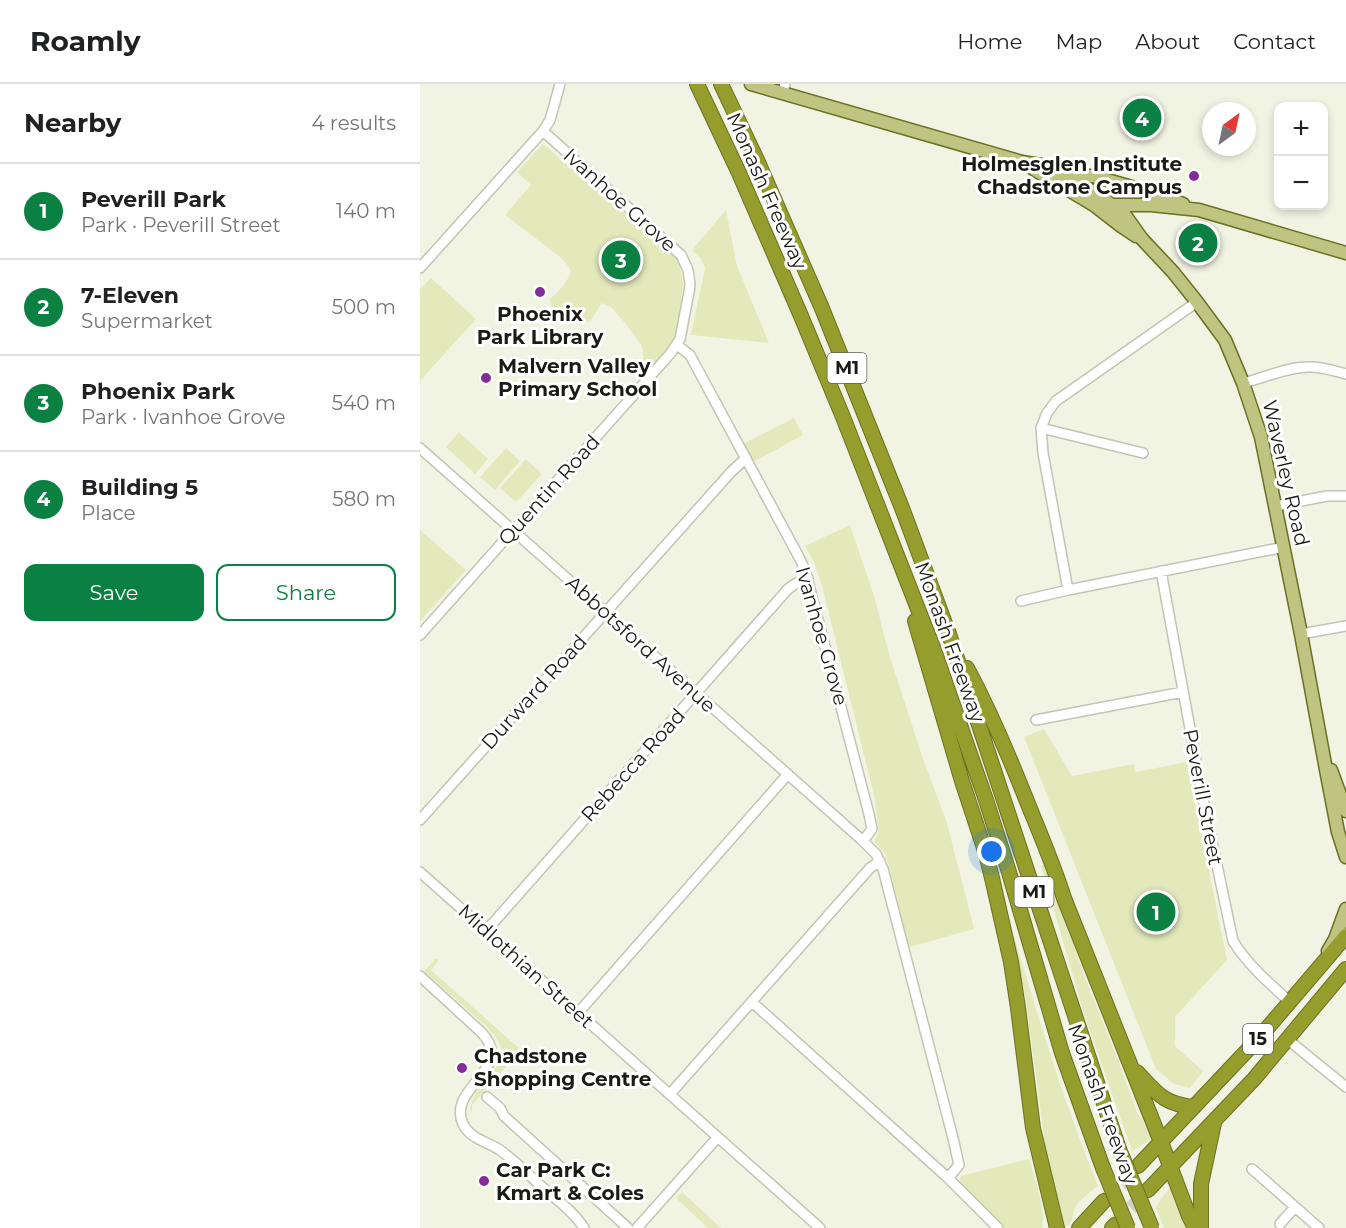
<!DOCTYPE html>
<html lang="en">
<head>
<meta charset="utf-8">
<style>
  :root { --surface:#fff; --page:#f6f6f6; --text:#202124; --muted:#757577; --line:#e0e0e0; --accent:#0b8043 }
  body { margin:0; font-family:Montserrat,sans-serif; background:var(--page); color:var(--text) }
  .controls { position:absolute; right:18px; top:18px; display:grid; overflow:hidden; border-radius:12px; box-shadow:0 3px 9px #0003 }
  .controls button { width:54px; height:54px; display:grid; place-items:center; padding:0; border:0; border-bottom:2px solid var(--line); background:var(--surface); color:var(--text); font:30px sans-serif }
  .compass { position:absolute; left:782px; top:18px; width:54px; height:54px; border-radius:50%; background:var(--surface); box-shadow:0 3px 9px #0003; rotate:33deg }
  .you { position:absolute; left:572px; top:768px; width:21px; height:21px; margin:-15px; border:4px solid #fff; border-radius:50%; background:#1a73e8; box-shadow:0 0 0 9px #1a73e833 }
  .badge { display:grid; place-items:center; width:39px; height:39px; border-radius:50%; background:var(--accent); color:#fff; font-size:20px; font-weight:700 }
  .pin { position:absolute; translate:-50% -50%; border:3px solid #fff; box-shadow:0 2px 6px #0006 }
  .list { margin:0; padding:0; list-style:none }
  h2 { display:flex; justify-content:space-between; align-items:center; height:78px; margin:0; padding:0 24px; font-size:26px }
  h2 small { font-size:20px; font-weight:400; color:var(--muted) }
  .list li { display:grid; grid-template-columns:39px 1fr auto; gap:18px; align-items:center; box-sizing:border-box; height:96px; padding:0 24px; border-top:2px solid var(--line) }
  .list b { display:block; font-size:22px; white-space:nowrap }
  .list p { margin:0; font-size:20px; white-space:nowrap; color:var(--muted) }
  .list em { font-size:20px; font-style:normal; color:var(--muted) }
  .actions { display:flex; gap:12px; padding:18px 24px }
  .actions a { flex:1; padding:14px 0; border:2px solid var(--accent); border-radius:12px; text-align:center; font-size:21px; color:var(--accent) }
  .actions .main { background:var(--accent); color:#fff }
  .map { position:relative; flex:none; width:926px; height:1144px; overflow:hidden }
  header { display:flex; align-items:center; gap:36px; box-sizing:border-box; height:84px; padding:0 30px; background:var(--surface); border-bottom:2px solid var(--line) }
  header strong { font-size:28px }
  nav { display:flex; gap:33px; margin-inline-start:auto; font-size:21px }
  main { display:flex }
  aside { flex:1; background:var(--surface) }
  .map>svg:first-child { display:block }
  .green { fill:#e4e9bc }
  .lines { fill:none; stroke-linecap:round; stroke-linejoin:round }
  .highway-tunnel { stroke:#d2d3c4; stroke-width:14; stroke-dasharray:14 7; stroke-linecap:butt }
  .minor-casing { stroke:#c2c4b4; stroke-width:12 }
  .major-casing { stroke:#6a7024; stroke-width:15 }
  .highway-casing { stroke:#6a7024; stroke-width:16 }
  .minor { stroke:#fff; stroke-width:9 }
  .major { stroke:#bfc480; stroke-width:12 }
  .highway { stroke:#959d2c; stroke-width:14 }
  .highway-bridge-casing { stroke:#6a7024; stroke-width:16; stroke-linecap:butt }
  .highway-bridge { stroke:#959d2c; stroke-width:14 }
  .poi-dot { fill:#832d9b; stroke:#fff; stroke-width:2 }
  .labels { text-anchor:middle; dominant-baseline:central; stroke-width:6; stroke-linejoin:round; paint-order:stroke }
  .shield { fill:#fff; stroke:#5f5f5b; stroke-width:1.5 }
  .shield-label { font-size:18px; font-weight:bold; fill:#1a1b15 }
  .poi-label { font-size:20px; font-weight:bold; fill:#1a1b15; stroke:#fff; text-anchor:start }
  .street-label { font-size:20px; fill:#1a1b15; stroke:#fff }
</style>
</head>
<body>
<header>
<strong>Roamly</strong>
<nav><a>Home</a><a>Map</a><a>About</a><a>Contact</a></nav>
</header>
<main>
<aside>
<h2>Nearby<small>4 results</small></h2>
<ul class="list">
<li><span class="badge">1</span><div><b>Peverill Park</b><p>Park · Peverill Street</p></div><em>140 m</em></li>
<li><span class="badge">2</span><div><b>7-Eleven</b><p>Supermarket</p></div><em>500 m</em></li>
<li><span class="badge">3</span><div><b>Phoenix Park</b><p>Park · Ivanhoe Grove</p></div><em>540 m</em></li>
<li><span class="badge">4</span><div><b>Building 5</b><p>Place</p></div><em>580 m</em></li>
</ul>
<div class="actions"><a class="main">Save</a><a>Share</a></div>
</aside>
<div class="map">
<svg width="926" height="1144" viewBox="0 0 926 1144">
  <rect width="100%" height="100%" fill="#f2f4e3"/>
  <!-- green -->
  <path class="green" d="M123 60 211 135 215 132 258 171 263 201 255 259 227 293 217 281 224 276 222 262 206 240 191 223 182 219 169 239 151 233H133L130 215C140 206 147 199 151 187L146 179 140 173 85 131 111 101 97 88Z
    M306 126 317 182 349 259 271 251 285 184 281 175 272 166Z
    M11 194 56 235 0 297V206Z
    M374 334 383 351 333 378 323 360Z
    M39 348 68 375 55 390 26 363Z
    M86 364 100 377 75 406 60 393Z
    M106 375 122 390 96 418 80 404Z
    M430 441 455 515 469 570 503 675 527 739 554 845 489 863 466 771 454 757 459 748 454 711 402 502 394 478 385 462Z
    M0 446 46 486 0 537Z
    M624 645 652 692 714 680 716 688 767 678 807 876 755 933V962L783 987 770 1004 754 1000 736 985 604 653Z
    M621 781H626L666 896 698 976 718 1031 722 1034 725 1041H726L731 1053 726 1059 712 1067 663 927Z
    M590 839C617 929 643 1016 678 1102 673 1105 660 1117 656 1122 651 1131 656 1137 645 1143L643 1140 627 1075 610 948 605 913 588 841Z
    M16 874 19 876 11 886 101 966 52 1021V1028L50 1026C53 1005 70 997 78 979 81 974 82 967 80 961 75 947 59 937 49 927 34 914 19 900 4 887Z
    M609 1075C614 1092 627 1128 622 1144H584L542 1101 540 1097 541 1092Z
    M750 1104 767 1144H744L736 1124 740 1116Z
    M262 1108 301 1144H288L256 1114Z"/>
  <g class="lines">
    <!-- highway-tunnel -->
    <path class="highway-tunnel" d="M686 1115 716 1084
      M696 1139 727 1108"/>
    <defs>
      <path id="minor" d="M363 9 365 0
        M0 184 123 47 130 36 140 0
        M257 261 270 271 380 475 385 486 449 730 452 745 443 757
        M823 299C843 294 868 283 888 283 901 282 914 287 926 290
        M621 344 723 369
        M0 364 443 757 456 770 463 785 533 1054 539 1081 528 1094
        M856 422 907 412H926
        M741 487 783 715 813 857C827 880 850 900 870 918
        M648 506 623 369 621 344 627 329 636 317 777 218
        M601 517 648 506 864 463
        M881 550 926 542
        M0 551 250 270 260 255 269 208 270 200 268 186 261 171 123 47
        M616 636 763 608
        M0 736 311 388 326 374
        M0 788 400 1144
        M66 847 368 505 375 500 388 494
        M0 892 61 948C97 985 26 1003 43 1040 50 1055 68 1058 80 1066 95 1077 108 1090 121 1102 136 1115 154 1128 164 1144
        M332 918 528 1094 578 1144
        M158 929 368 690
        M867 955 926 1003
        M250 1010 450 784 460 777
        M67 1013 80 1024 84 1032 208 1144
        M832 1085 899 1144
        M860 1140 875 1123
        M217 1144 297 1054"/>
      <path id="major" d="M331 0 602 78 627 82 646 91 677 110 705 131 722 155 753 188 777 218 805 256 823 299 841 353 881 550 907 691 918 748 926 773
        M607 81 674 121 701 142 716 152
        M647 91 673 92 740 111 763 120
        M674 121H731L779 126 926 169
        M911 686 926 727
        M908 867 915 855 926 825"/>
      <path id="highway" d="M277 0 319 89 381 232 423 333 514 566 566 716 588 785 642 969 683 1084
        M301 0 337 76 401 222 482 424 529 550 699 1065
        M495 537 542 697 566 770 572 794 591 878 598 924 613 1044 637 1144
        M547 584C569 625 587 667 604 710 618 745 633 779 644 814L741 1058 769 1132 775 1144
        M717 988C737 1009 743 1020 774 1023
        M718 1082 838 955 926 852
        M728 1106 834 995 926 885
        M659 1144 684 1117
        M692 1144 695 1141
        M781 1144V1100L794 1039"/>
    </defs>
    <!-- minor casing -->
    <use href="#minor" class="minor-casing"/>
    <!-- major casing -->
    <use href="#major" class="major-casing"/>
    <!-- highway casing -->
    <use href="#highway" class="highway-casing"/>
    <!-- minor -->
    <use href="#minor" class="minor"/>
    <!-- major -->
    <use href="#major" class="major"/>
    <!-- highway -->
    <use href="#highway" class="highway"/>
    <defs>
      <path id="highway-bridge" d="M699 1065 732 1144
        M683 1084 708 1144"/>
    </defs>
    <!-- highway-bridge casing -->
    <use href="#highway-bridge" class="highway-bridge-casing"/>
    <!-- highway-bridge -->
    <use href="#highway-bridge" class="highway-bridge"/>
  </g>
  <!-- markers -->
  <g class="poi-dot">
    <circle cx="774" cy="92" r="6"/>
    <circle cx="120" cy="208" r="6"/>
    <circle cx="66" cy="294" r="6"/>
    <circle cx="42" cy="984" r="6"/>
    <circle cx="64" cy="1097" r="6"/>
  </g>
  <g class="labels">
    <!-- shield labels -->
    <g class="shield">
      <rect x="407.5" y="269" width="39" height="30" rx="4.5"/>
      <rect x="594.5" y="793" width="39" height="30" rx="4.5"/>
      <rect x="823" y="940" width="30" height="30" rx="4.5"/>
    </g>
    <g class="shield-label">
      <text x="427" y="284">M1</text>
      <text x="614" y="808">M1</text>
      <text x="838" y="955">15</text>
    </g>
    <!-- poi labels -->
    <g class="poi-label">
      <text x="762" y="80" text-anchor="end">Holmesglen Institute<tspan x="762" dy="23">Chadstone Campus</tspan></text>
      <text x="120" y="230" text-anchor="middle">Phoenix<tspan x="120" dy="23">Park Library</tspan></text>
      <text x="78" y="282">Malvern Valley<tspan x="78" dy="23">Primary School</tspan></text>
      <text x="54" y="972">Chadstone<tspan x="54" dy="23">Shopping Centre</tspan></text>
      <text x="76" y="1086">Car Park C:<tspan x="76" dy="23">Kmart &amp; Coles</tspan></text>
    </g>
    <!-- street labels -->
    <g class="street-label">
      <text transform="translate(347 107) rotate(66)">Monash Freeway</text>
      <text transform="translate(200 116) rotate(42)">Ivanhoe Grove</text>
      <text transform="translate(866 389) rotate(77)">Waverley Road</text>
      <text transform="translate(129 406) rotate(-48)">Quentin Road</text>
      <text transform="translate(402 552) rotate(74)">Ivanhoe Grove</text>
      <text transform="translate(530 558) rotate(70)">Monash Freeway</text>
      <text transform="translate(221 560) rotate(42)">Abbotsford Avenue</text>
      <text transform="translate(114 608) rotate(-48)">Durward Road</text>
      <text transform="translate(213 681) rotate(-48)">Rebecca Road</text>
      <text transform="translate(783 713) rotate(79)">Peverill Street</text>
      <text transform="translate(106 882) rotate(42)">Midlothian Street</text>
      <text transform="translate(683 1020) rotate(70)">Monash Freeway</text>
    </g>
  </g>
</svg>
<div class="controls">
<button>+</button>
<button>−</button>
</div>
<svg class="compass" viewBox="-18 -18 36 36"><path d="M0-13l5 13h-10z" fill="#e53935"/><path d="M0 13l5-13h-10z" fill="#757577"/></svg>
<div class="you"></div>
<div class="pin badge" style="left:736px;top:828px">1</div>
<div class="pin badge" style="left:778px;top:159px">2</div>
<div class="pin badge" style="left:201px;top:176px">3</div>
<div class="pin badge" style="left:722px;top:34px">4</div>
</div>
</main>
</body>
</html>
